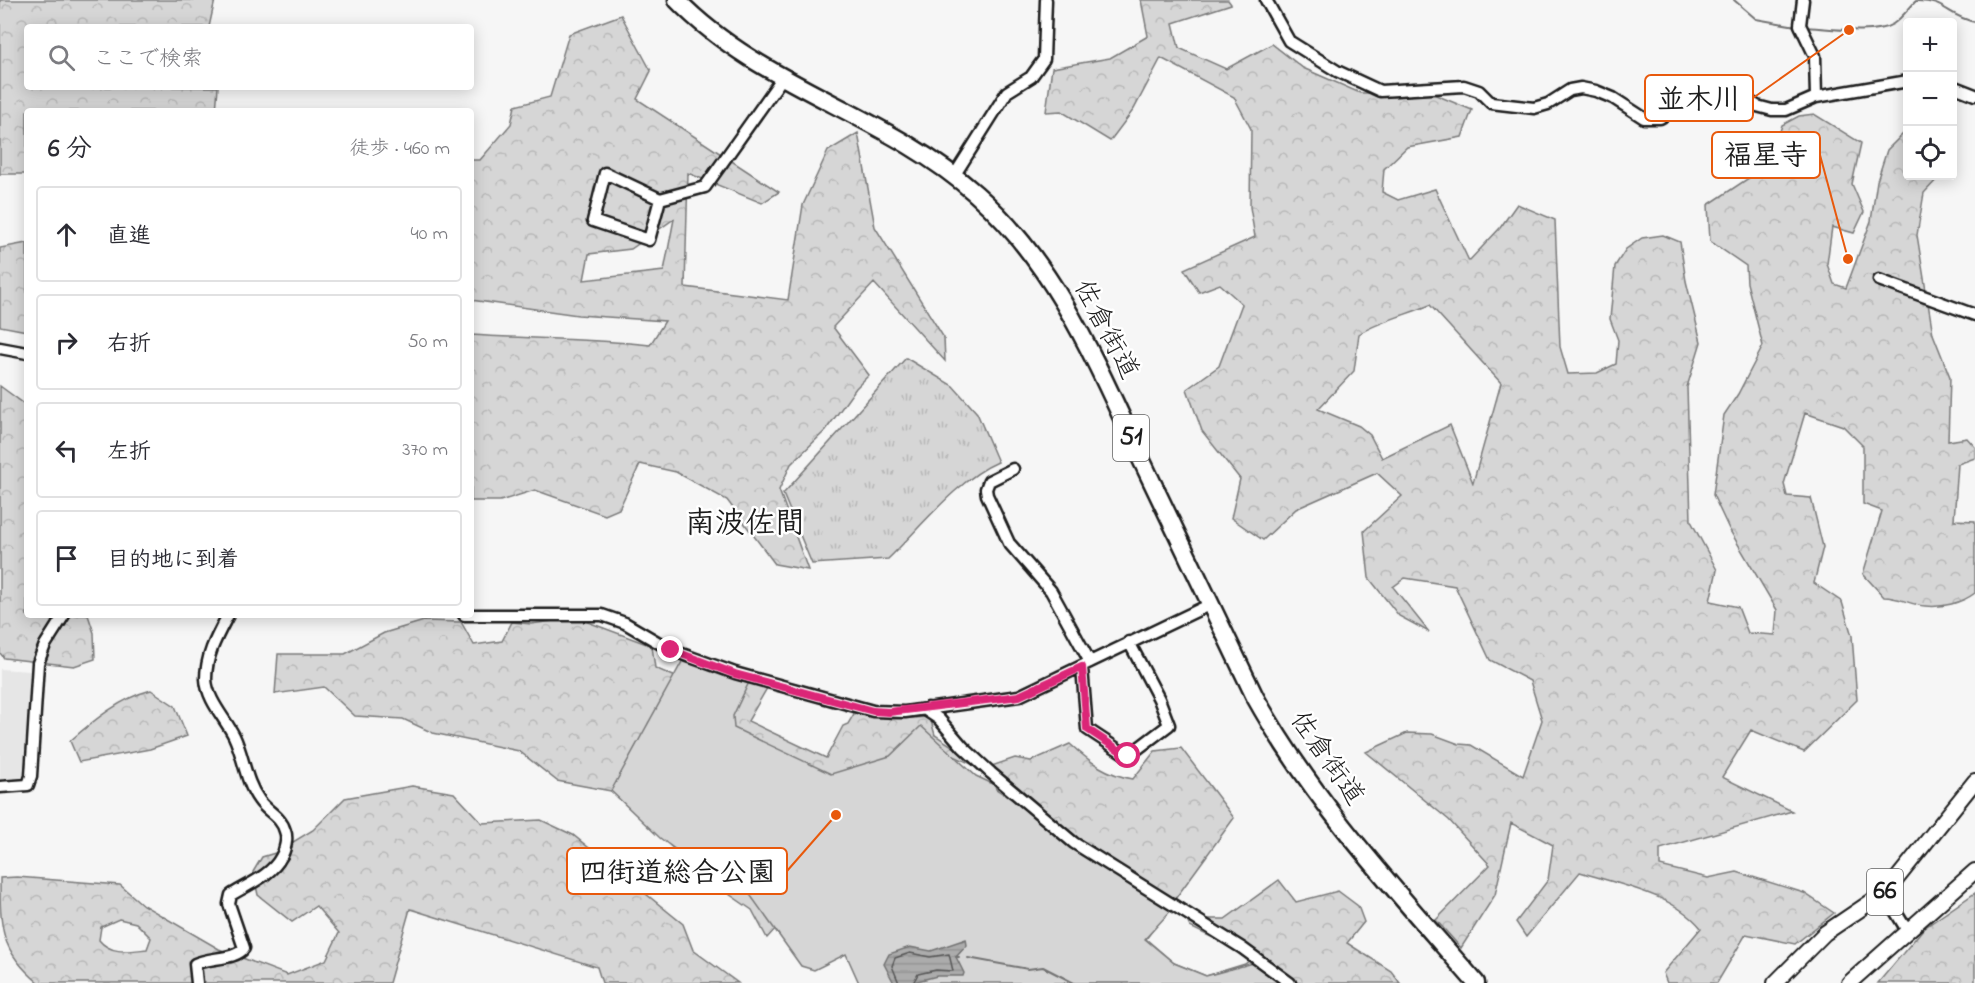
<!DOCTYPE html>
<html lang="ja">
<head>
<meta charset="utf-8">
<style>
  :root { --surface:#fff; --page:#f2f2f3; --text:#2b2b33; --muted:#7c7c81; --line:#e1e1e2 }
  body { margin:0; font-family:"Indie Flower","Klee One",sans-serif; background:var(--page); color:var(--text) }
  .controls { position:absolute; right:18px; top:18px; display:grid; overflow:hidden; border-radius:6px; box-shadow:0 3px 15px #0003 }
  .controls button { width:54px; height:54px; display:grid; place-items:center; padding:0; border:0; border-bottom:2px solid var(--line); background:var(--surface); color:var(--text); font:30px sans-serif }
  .stop { position:absolute; width:18px; height:18px; margin:-14px; border:4px solid #db2777; border-radius:50%; background:#fff }
  .stop.end { background:#db2777; border-color:#fff; box-shadow:0 2px 6px #0008 }
  .list { margin:0; padding:0; list-style:none }
  h2 { display:flex; justify-content:space-between; align-items:center; height:78px; margin:0; padding:0 24px; font-size:26px }
  h2 small { font-size:20px; font-weight:400; color:var(--muted) }
  .list li { display:grid; grid-template-columns:39px 1fr auto; gap:18px; align-items:center; box-sizing:border-box; height:96px; margin:0 12px 12px; padding:0 12px; border:2px solid var(--line); border-radius:6px }
  .list b { display:block; font-size:22px; white-space:nowrap }
  .list em { font-size:20px; font-style:normal; color:var(--muted) }
  .icon { flex:none; width:33px; height:33px; fill:none; stroke:currentColor; stroke-width:2; stroke-linecap:round; stroke-linejoin:round }
  .map { position:relative; flex:none; width:1975px; height:983px; overflow:hidden }
  .search { position:absolute; background:var(--surface); box-shadow:0 3px 15px #0003; left:24px; top:24px; width:450px; height:66px; display:flex; align-items:center; gap:15px; box-sizing:border-box; padding:0 21px; border-radius:6px; color:var(--muted); font-size:22px }
  .panel { position:absolute; background:var(--surface); box-shadow:0 3px 15px #0003; left:24px; top:108px; width:450px; height:510px; border-radius:6px }
  .map>svg:first-child { display:block }
  .built { fill:#e6e6e6 }
  .grass { fill:url(#grass-tufts); stroke:#797979; stroke-width:1.5 }
  .forest { fill:url(#forest-crowns); stroke:#797979; stroke-width:1.5; fill-rule:evenodd }
  .park { fill:#d6d6d6; stroke:#797979; stroke-width:1.5 }
  .water { fill:url(#water-rules); stroke:#727272; stroke-width:1.5 }
  .lines { fill:none; stroke-linecap:round; stroke-linejoin:round }
  .shore { stroke:#565656; stroke-width:1.5 }
  .stream { stroke:#727272; stroke-width:2 }
  .minor-casing { stroke:#1c1c1c; stroke-width:15 }
  .major-casing { stroke:#1c1c1c; stroke-width:18 }
  .highway-casing { stroke:#1c1c1c; stroke-width:21 }
  .minor { stroke:#fff; stroke-width:10 }
  .major { stroke:#fff; stroke-width:14 }
  .highway { stroke:#fff; stroke-width:16 }
  .route { stroke:#db2777; stroke-width:8 }
  .labels { text-anchor:middle; dominant-baseline:central; stroke-width:5; stroke-linejoin:round; paint-order:stroke }
  .shield { fill:#fff; stroke:#606060; stroke-width:1.5 }
  .shield-label { font-size:26px; font-weight:bold; fill:#1c1c1c }
  .street-label { font-size:27px; fill:#1c1c1c; stroke:#fff }
  .quarter-label { font-size:30px; font-weight:bold; fill:#1c1c1c; stroke:#fff }
  .leader { fill:none; stroke:#e8590c; stroke-width:2 }
  .callout-dot { fill:#e8590c; stroke:#fff; stroke-width:2 }
  .callout { fill:#fff; stroke:#e8590c; stroke-width:2 }
  .callout-label { font-size:28px; text-anchor:middle; font-weight:bold; fill:#1c1c1c }
</style>
</head>
<body>
<div class="map">
<svg width="1975" height="983" viewBox="0 0 1975 983">
  <defs>
    <pattern id="grass-tufts" width="24" height="20" patternUnits="userSpaceOnUse" patternTransform="scale(1.5)"><rect width="24" height="20" fill="#d6d6d6"/><path d="M3 7l-1-3M5 7V3M7 7l1-3M15 17l-1-3M17 17v-4M19 17l1-3" fill="none" stroke="#b7b7b7"/></pattern>
    <pattern id="forest-crowns" width="20" height="18" patternUnits="userSpaceOnUse" patternTransform="scale(1.5)"><rect width="20" height="18" fill="#d6d6d6"/><path d="M2 6a3 3 0 1 1 6 0M12 15a3 3 0 1 1 6 0" fill="none" stroke="#b7b7b7"/></pattern>
    <pattern id="water-rules" width="6" height="5" patternUnits="userSpaceOnUse" patternTransform="scale(1.5)"><rect width="6" height="5" fill="#acacac"/><path d="M0 2.5h6" fill="none" stroke="#939393"/></pattern>
  </defs>
  <rect width="100%" height="100%" fill="#f6f6f6"/>
  <filter id="ink" filterUnits="userSpaceOnUse"><feTurbulence type="fractalNoise" baseFrequency=".0167" numOctaves="2"/><feDisplacementMap in="SourceGraphic" scale="12" xChannelSelector="R" yChannelSelector="G"/><feConvolveMatrix kernelMatrix="1 2 1 2 8 2 1 2 1" color-interpolation-filters="sRGB"/></filter>
  <g filter="url(#ink)">
    <!-- built -->
    <path class="built" d="M0 669 30 671 23 781H0Z"/>
    <!-- grass -->
    <path class="grass" d="M906 358 953 386 977 413 998 462C958 479 920 528 888 559L812 564 783 494Z"/>
    <!-- forest -->
    <path class="forest" d="M0 0H215L209 27H27V87H218L216 111H27V174H0Z
      M1141 0H1228L1231 4 1173 23 1179 48 1226 69 1272 44 1303 68 1360 93H1431L1472 110 1462 137 1407 147 1384 169 1382 192 1398 200 1435 189 1469 261 1500 228 1517 204 1555 220 1560 347 1568 374 1597 373 1616 364 1618 340 1610 319 1615 266 1626 249 1642 238 1663 235 1680 242 1686 281 1701 342 1687 387 1691 521 1717 570 1710 601 1738 607 1748 633 1775 635 1777 610 1729 529 1713 495 1724 415 1738 394 1763 346 1747 283 1746 266 1710 241 1708 205 1770 164 1782 125 1799 116 1814 114 1861 143 1852 184 1864 212 1854 233 1832 227 1827 264 1834 284 1846 288 1871 221 1877 181 1887 150 1907 130 1908 176H1940L1924 193 1917 235 1933 334 1950 377 1948 441 1967 438 1975 447V458L1958 464 1954 520 1975 521V593C1962 603 1942 608 1925 606 1911 605 1899 597 1884 597L1863 574 1882 511 1863 504V446L1843 426 1805 413 1784 484 1787 496 1811 498 1823 547 1814 583 1842 602 1852 636 1857 700 1804 752 1751 730 1722 777 1792 811 1660 849V866L1708 878 1737 872 1804 893 1834 913 1795 944 1746 934 1717 983H1667L1663 973 1701 928C1673 894 1621 885 1580 872L1526 937 1516 922 1548 880 1553 845 1511 823 1495 895 1461 948 1436 920 1490 865 1449 820 1366 752 1407 733 1432 734 1459 744 1471 745 1523 776 1542 720 1530 681 1490 660 1455 586 1405 578 1393 587 1429 632 1399 616 1369 578 1364 531 1402 496 1377 473 1296 509 1263 540 1231 518 1240 479 1202 431 1187 389 1219 366 1242 304 1220 284 1199 292 1184 269 1255 237 1250 207 1251 129 1234 97 1161 58 1134 109 1110 141 1061 111 1046 112 1052 68 1110 58 1148 36ZM1430 305 1501 383 1473 483 1450 425 1382 458 1370 435 1359 426 1318 409 1354 371 1359 334C1377 322 1409 314 1430 305Z
      M621 15 651 71 637 99 779 192 762 203 688 173 685 287 788 300 803 205 828 151 858 133 875 227 944 338 945 361 874 283 833 327 869 375 856 388 826 430 791 464 779 490 808 570 775 564 727 500 676 472 640 464 619 509 605 515 535 490 500 501H471V335C531 339 590 338 650 345L665 321 578 315 471 300V160H480L511 124 515 106 550 97 569 34ZM674 219 664 271 584 280 589 254 631 249Z
      M27 243V331L0 326V248Z
      M0 386 27 406V615H88L94 633 95 659 74 666 4 658 0 653Z
      M577 618 652 646 655 668 678 678 750 680 767 688 748 721 826 758 843 726 848 724 855 712 891 719 930 717 935 735 986 768 1015 758 1031 761 1070 744C1090 762 1107 775 1133 779L1155 751 1181 748 1234 818 1146 939 1174 963 1206 976 1245 964 1253 957 1190 927 1186 919H1225L1279 880 1296 902 1338 891 1358 906 1364 922 1347 943 1391 971 1400 983H1041L1024 860 991 773 915 738 803 898 767 938 752 910 694 870 630 805 611 791 557 781 519 751 433 733 403 719 355 716 324 687 275 694 278 654H345L384 633 424 621 461 622 474 645 502 641 512 622 531 624Z
      M151 690 175 706 187 736 150 749 79 762 70 741C94 720 121 698 151 690Z
      M412 786 454 793 482 823 541 820 573 835 683 924 693 950 738 983H602L597 967 410 909 389 983H39C0 951 0 928 0 878L17 877 120 885 143 905 219 949 287 975 326 960 339 933 316 906 292 922 258 895 253 872 262 857 275 853 313 830 345 798ZM119 919 136 923 151 938 147 949C129 951 111 955 99 940L101 927Z
      M1975 893V983H1878L1924 928Z"/>
    <!-- park -->
    <path class="park" d="M683 660 750 680 733 716 734 728 831 774 890 756 921 726 976 776 995 785 996 789 1176 905 1145 939 1174 963 1206 976 1257 962 1286 983H859L846 954 814 970 801 966 736 875 696 865 660 838 611 791Z"/>
    <!-- water -->
    <path class="water" d="M966 939 967 945 956 957 964 973 963 976H937L910 983H894L884 964 889 954 910 947 931 951Z"/>
    <g class="lines">
      <!-- shore -->
      <path class="shore" d="M899 983 892 966 895 958 910 953 930 957 949 954 953 971 936 970 918 974 913 983"/>
      <!-- stream -->
      <path class="stream" d="M1734 0 1756 19 1796 26
        M1804 27C1827 28 1874 36 1893 24 1901 19 1909 8 1916 1 1945 0 1950 18 1975 22
        M956 957H959
        M968 958 1028 969 1043 967 1074 983"/>
      <defs>
        <path id="minor" d="M1266 0 1289 41 1337 71 1380 91 1464 86 1479 91 1491 103 1534 108 1548 104 1570 90 1581 88 1596 91 1613 98 1644 118H1660L1702 93 1729 88 1757 106 1772 110H1786L1816 97 1908 81
          M1803 0 1800 25 1815 56 1816 97
          M1952 86 1975 95
          M605 173 660 199 649 240 593 221Z
          M954 176 1007 92 1031 77 1044 59 1046 0
          M660 199 705 187 783 77
          M1879 280 1975 315
          M0 348 27 353
          M1013 469 989 481 986 489 987 495 1009 543 1051 591 1090 662
          M464 615H602L625 623 671 650 735 673 873 711 905 712 1019 696 1211 604
          M1082 667 1087 729 1128 756 1169 725 1159 699 1129 642
          M928 708 927 711 939 719 963 747 991 773 1074 843 1242 948 1290 983
          M0 787 28 785 31 776 38 663 45 645 64 615
          M1884 893 1908 932
          M197 983 195 964C209 957 236 960 244 948L229 904 231 895C247 885 272 875 281 857 285 851 288 838 285 831 281 816 267 812 259 800 245 781 244 757 234 736 225 718 207 700 206 679 206 655 217 636 228 615"/>
        <path id="major" d="M1775 983 1825 933 1887 891 1975 781
          M1849 983 1975 871"/>
        <path id="highway" d="M677 0C761 87 887 114 976 194 1056 264 1097 365 1141 459 1179 539 1217 618 1255 697 1314 803 1397 892 1476 983"/>
      </defs>
      <!-- minor casing -->
      <use href="#minor" class="minor-casing"/>
      <!-- major casing -->
      <use href="#major" class="major-casing"/>
      <!-- highway casing -->
      <use href="#highway" class="highway-casing"/>
      <!-- minor -->
      <use href="#minor" class="minor"/>
      <!-- major -->
      <use href="#major" class="major"/>
      <!-- highway -->
      <use href="#highway" class="highway"/>
    </g>
  </g>
  <g class="lines" filter="url(#ink)">
    <!-- route -->
    <path class="route" d="M671 650 735 674 873 711 889 712 1019 696 1082 667 1087 729 1128 756"/>
  </g>
  <g class="labels">
    <!-- shield labels -->
    <g class="shield">
      <rect x="1113" y="415" width="36" height="46" rx="4.5"/>
      <rect x="1867" y="869" width="36" height="46" rx="4.5"/>
    </g>
    <g class="shield-label">
      <text x="1131" y="438">51</text>
      <text x="1885" y="892">66</text>
    </g>
    <!-- street labels -->
    <g class="street-label">
      <text transform="translate(1105 330) rotate(62)">佐倉街道</text>
      <text transform="translate(1326 759) rotate(55)">佐倉街道</text>
    </g>
    <!-- quarter labels -->
    <g class="quarter-label">
      <text x="745" y="525">南波佐間</text>
    </g>
  </g>
  <!-- callouts -->
  <path class="leader" d="M1849 30L1753 98M1848 259L1820 155M836 815L787 871"/>
  <g class="callout-dot">
    <circle cx="1849" cy="30" r="6"/>
    <circle cx="1848" cy="259" r="6"/>
    <circle cx="836" cy="815" r="6"/>
  </g>
  <g class="callout">
    <rect x="1645" y="75" width="108" height="46" rx="6"/>
    <rect x="1712" y="132" width="108" height="46" rx="6"/>
    <rect x="567" y="848" width="220" height="46" rx="6"/>
  </g>
  <g class="callout-label">
    <text x="1699" y="108">並木川</text>
    <text x="1766" y="164">福星寺</text>
    <text x="677" y="881">四街道総合公園</text>
  </g>
</svg>
<div class="controls">
<button>+</button>
<button>−</button>
<button><svg class="icon" aria-label="locate" viewBox="0 0 24 24"><circle cx="12" cy="12" r="6"/><path d="M12 2v4M12 18v4M2 12h4M18 12h4"/></svg></button>
</div>
<div class="stop" style="left:1128px;top:756px"></div>
<div class="stop end" style="left:671px;top:650px"></div>
<div class="search"><svg class="icon" aria-label="search" viewBox="0 0 24 24"><circle cx="10" cy="10" r="6"/><path d="M15 15l6 6"/></svg>ここで検索</div>
<section class="panel">
<h2>6 分<small>徒歩 · 460 m</small></h2>
<ul class="list">
<li><svg class="icon" aria-label="ahead" viewBox="0 0 24 24"><path d="M12 20V5M6 11l6-6 6 6"/></svg><div><b>直進</b></div><em>40 m</em></li>
<li><svg class="icon" aria-label="right" viewBox="0 0 24 24"><path d="M7 20v-9h11M14 6l5 5-5 5"/></svg><div><b>右折</b></div><em>50 m</em></li>
<li><svg class="icon" aria-label="left" viewBox="0 0 24 24"><path d="M17 20v-9H6M10 6l-5 5 5 5"/></svg><div><b>左折</b></div><em>370 m</em></li>
<li><svg class="icon" aria-label="arrive" viewBox="0 0 24 24"><path d="M6 21V4h12l-3 4 3 4H6"/></svg><div><b>目的地に到着</b></div></li>
</ul>
</section>
</div>
</body>
</html>
